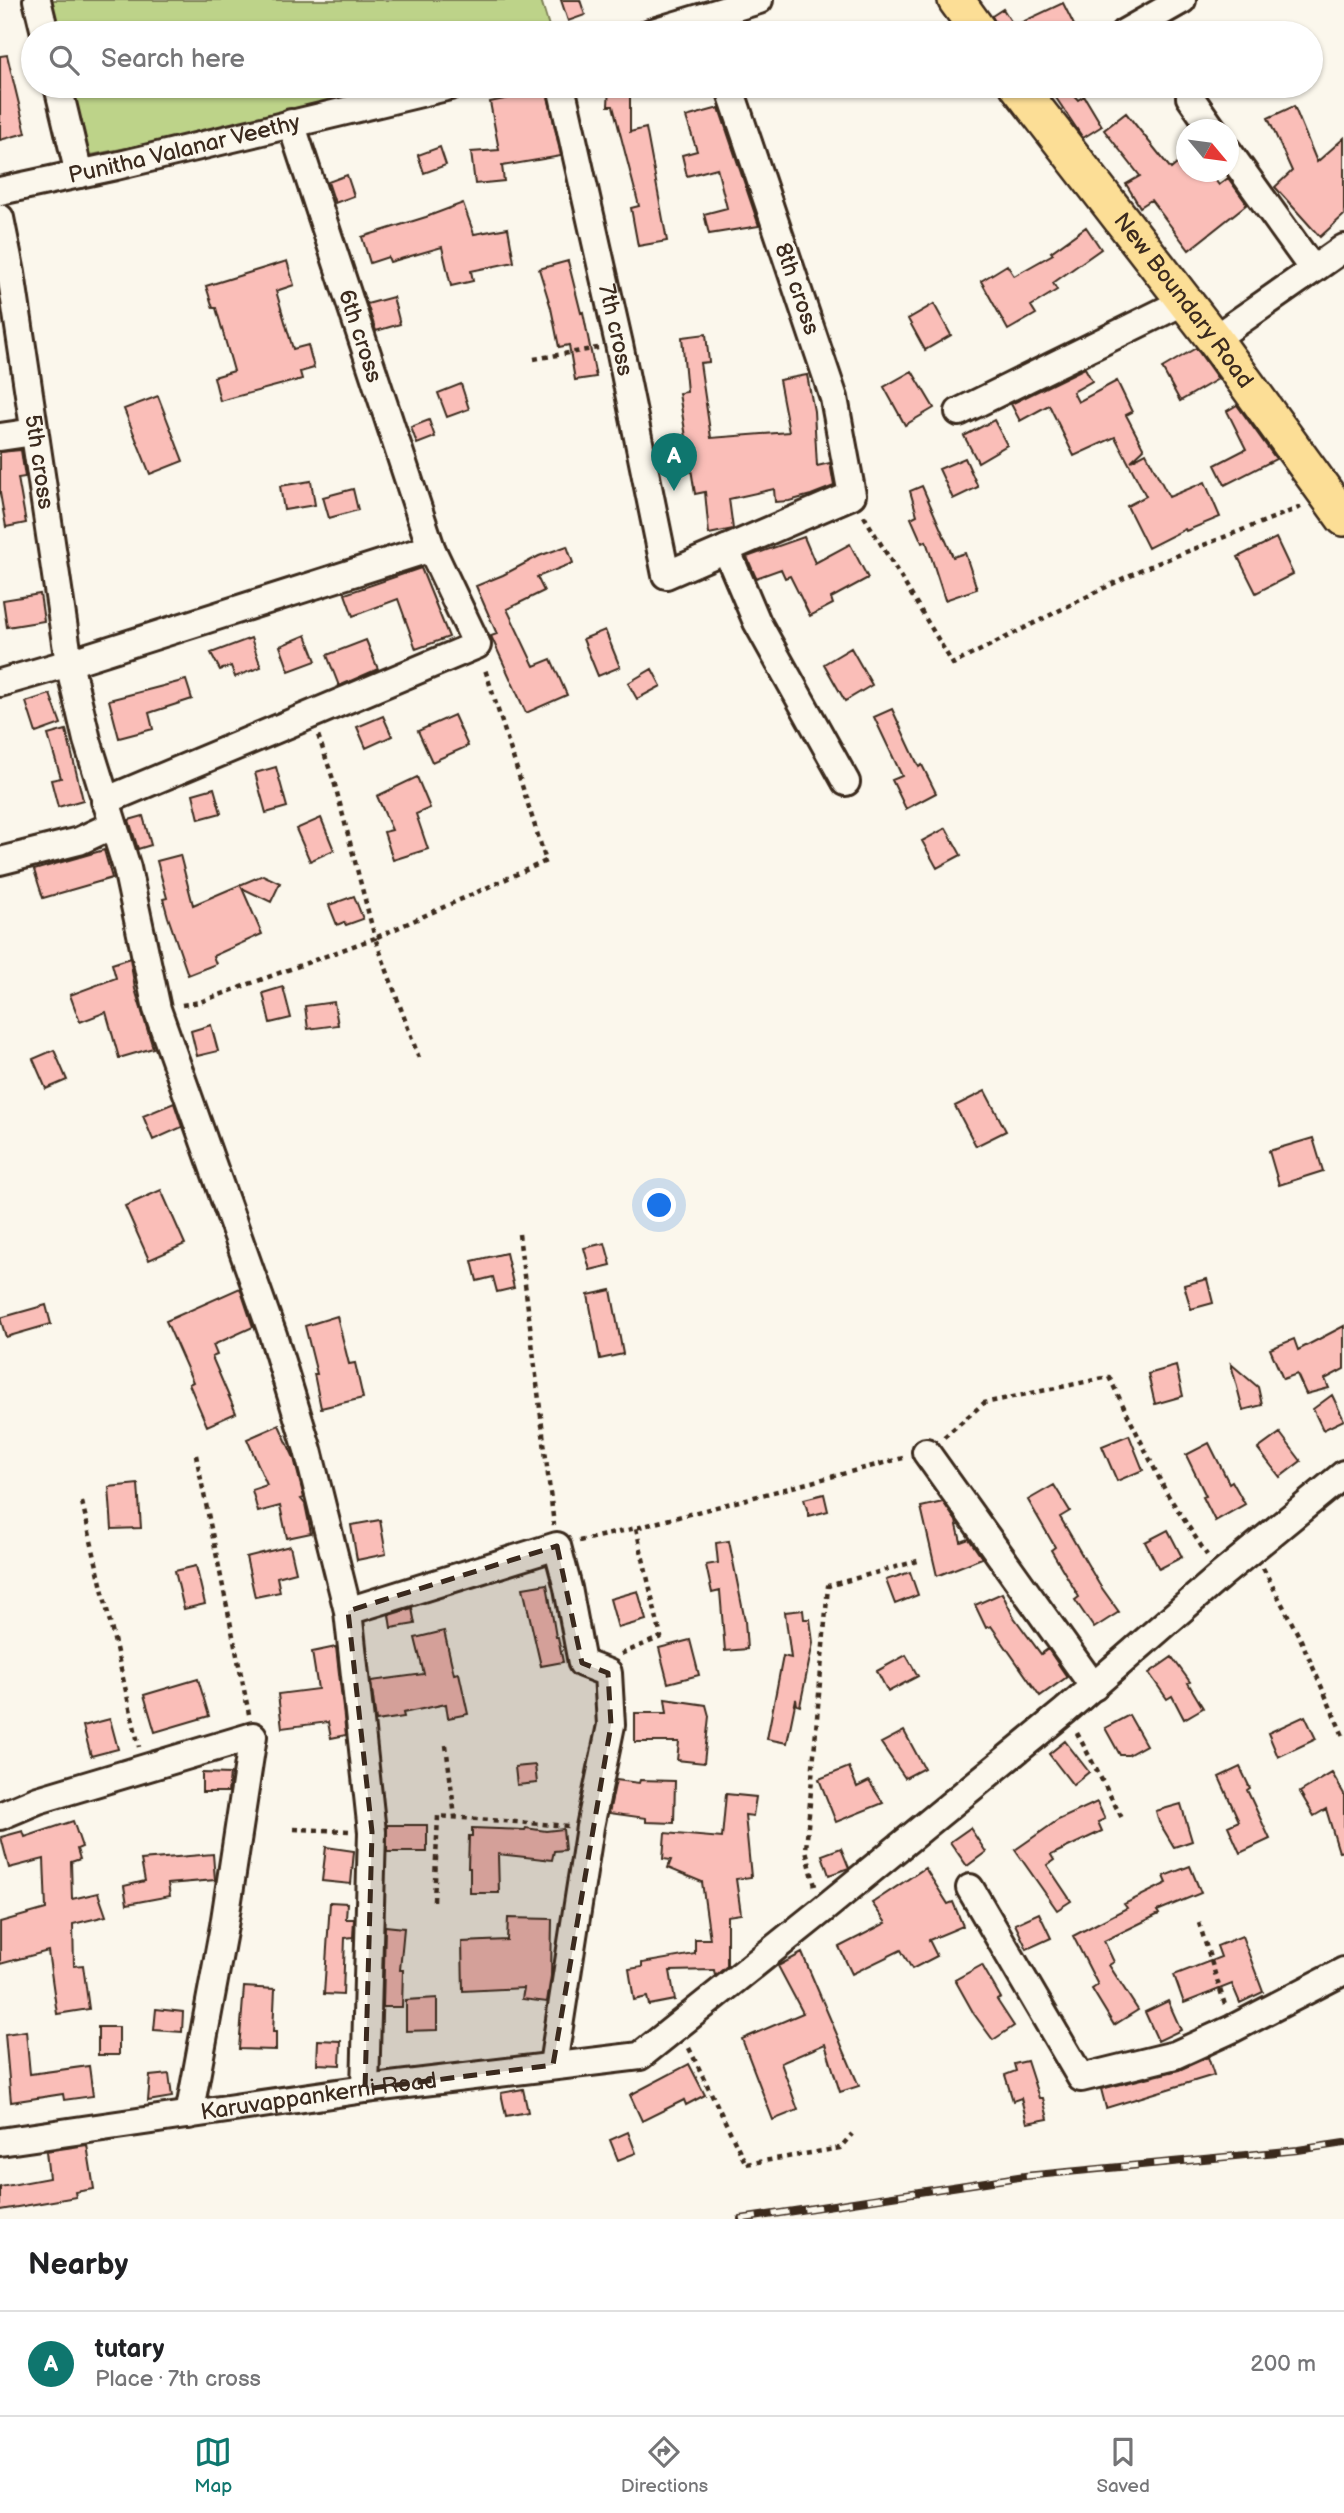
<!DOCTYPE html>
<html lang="en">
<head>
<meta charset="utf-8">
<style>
  :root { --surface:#fff; --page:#f6f6f6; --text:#202124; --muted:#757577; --line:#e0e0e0; --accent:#0f766e }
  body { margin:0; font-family:"Balsamiq Sans",sans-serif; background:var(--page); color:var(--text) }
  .compass { position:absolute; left:1176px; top:119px; width:63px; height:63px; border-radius:50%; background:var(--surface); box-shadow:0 2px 5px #0004; rotate:119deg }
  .you { position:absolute; left:660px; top:1206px; width:24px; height:24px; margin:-18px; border:5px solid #fff; border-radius:50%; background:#1a73e8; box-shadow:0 0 0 10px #1a73e833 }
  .badge { display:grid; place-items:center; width:46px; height:46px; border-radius:50%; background:var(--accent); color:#fff; font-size:23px; font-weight:700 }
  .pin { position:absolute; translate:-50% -58px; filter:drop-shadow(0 2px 4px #0008) }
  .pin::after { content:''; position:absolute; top:37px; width:24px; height:21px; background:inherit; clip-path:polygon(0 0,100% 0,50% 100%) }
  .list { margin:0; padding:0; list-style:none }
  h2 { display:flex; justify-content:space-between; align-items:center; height:91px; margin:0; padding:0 28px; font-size:30px }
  h2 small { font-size:23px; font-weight:400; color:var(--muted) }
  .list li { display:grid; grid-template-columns:46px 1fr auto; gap:21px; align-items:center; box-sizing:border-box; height:105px; padding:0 28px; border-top:2px solid var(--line) }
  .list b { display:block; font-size:26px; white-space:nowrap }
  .list p { margin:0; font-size:23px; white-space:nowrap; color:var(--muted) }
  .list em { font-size:23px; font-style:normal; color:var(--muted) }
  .icon { flex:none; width:38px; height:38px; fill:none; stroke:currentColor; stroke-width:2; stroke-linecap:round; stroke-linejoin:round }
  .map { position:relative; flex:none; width:1344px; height:2219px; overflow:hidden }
  .search { position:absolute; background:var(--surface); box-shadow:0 2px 5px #0004; left:21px; right:21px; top:21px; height:77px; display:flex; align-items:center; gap:18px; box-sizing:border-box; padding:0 24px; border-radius:38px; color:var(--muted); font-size:26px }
  .sheet { height:196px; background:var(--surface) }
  nav { display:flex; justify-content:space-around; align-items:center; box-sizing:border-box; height:98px; border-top:2px solid var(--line); background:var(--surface); font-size:19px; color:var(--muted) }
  nav a { display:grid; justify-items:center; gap:4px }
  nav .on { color:var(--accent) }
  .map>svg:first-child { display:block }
  .green { fill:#bdd389; stroke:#7c7e54; stroke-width:2 }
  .building { fill:#fabeb8; stroke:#3b2a1e; stroke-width:2 }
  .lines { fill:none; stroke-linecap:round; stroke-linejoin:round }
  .minor-casing { stroke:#3b2a1e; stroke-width:32 }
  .major-casing { stroke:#3b2a1e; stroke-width:40 }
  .path { stroke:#3b2a1e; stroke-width:4.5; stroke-dasharray:5 5; stroke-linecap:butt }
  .minor { stroke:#fbf7ec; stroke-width:26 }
  .major { stroke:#fcde96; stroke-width:35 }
  .rail-casing { stroke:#3b2a1e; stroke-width:8 }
  .rail { stroke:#fbf7ec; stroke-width:5; stroke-dasharray:16; stroke-linecap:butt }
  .marked { fill:#3b2a1e; fill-opacity:0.2; stroke:#3b2a1e; stroke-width:5; stroke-dasharray:14 9; stroke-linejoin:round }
  .labels { text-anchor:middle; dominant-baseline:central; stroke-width:6; stroke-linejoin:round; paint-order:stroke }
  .street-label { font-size:23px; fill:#3b2a1e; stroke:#fbf7ec }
</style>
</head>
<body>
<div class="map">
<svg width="1344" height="2219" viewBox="0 0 1344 2219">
  <rect width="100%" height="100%" fill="#fbf7ec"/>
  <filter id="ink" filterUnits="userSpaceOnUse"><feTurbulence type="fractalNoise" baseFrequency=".0143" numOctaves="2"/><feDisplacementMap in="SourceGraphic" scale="14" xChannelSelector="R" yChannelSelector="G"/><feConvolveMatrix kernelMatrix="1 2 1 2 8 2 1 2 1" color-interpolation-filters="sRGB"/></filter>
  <g filter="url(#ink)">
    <!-- green -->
    <path class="green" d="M43 0H541L551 33H51Z
      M63 86H405L197 134 86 156Z"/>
    <!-- building -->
    <path class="building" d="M561 0H580L585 15 568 21Z
      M1063 3 1078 33H1000L992 16 1003 9 1014 26Z
      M7 55 26 133 0 140V56Z
      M506 86H546L561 156 502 166 504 181 475 184 471 152 499 150 490 102 509 98Z
      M609 86H630V132L646 128 667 241 638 246 631 208 639 206 613 106H608Z
      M1048 86H1066L1078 100 1084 96 1102 126 1083 138Z
      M1294 106 1317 162 1344 138V215L1320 237 1275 187 1292 171 1268 118Z
      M719 108 759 226 709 234 704 214 727 208 717 168 687 176 682 155 697 151 686 117Z
      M1126 113 1171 169 1186 156V172H1209L1219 185 1228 178 1247 204 1189 250 1151 200 1140 207 1126 184 1140 176 1104 130Z
      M440 147 446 165 424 173 418 155Z
      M347 175 354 196 335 203 328 182Z
      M463 203 474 234 508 228 514 262 471 271 473 281 451 286 442 247 390 262 388 257 370 263 362 237 426 217Z
      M1086 227 1101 249 1053 283 1057 290 1031 306 1036 314 1008 330 981 281 1007 265 1014 276 1053 254 1051 252Z
      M287 261 294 285 276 291 293 349 308 345 314 368 300 372 302 379 220 401 214 377 234 371 216 308H213L206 286Z
      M568 261 581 313 583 312 596 377 575 380 569 345 559 347 551 308 539 269Z
      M393 297 400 324 376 331 367 304Z
      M934 304 951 335 925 350 908 319Z
      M706 334 709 362 700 363 711 438 789 432 779 380 807 375 814 411 817 466 830 463 834 486 811 495 789 501 775 502 774 489 729 499 733 529 709 534 705 492 695 494 679 393 687 392 682 337Z
      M1196 348 1218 379 1180 401 1162 368Z
      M1085 368 1092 381 1073 392 1078 402 1117 381 1132 412 1126 415 1144 449 1131 461 1146 453 1169 497 1205 482 1220 517 1186 531 1185 529 1148 548 1127 506 1146 496 1115 437 1074 456 1049 405 1020 421 1011 404Z
      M912 371 934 408 905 425 884 387Z
      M461 384 469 409 447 417 438 393Z
      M158 396 183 461 150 474 124 409Z
      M1237 405 1276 459 1225 485 1215 465 1246 449 1227 411Z
      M429 420 435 437 417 444 411 427Z
      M994 420 1007 445 978 462 964 436Z
      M21 450 25 477 18 478 26 523 6 527 0 493V452Z
      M965 458 978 487 953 499 939 469Z
      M311 481 315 505 284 510 280 486Z
      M922 486 953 557 965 553 977 589 945 600 926 541 922 543 911 518 917 515 910 491Z
      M353 489 358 510 329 518 323 497Z
      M804 537 815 563 850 544 868 578 831 598 833 604 810 616 790 576 785 578 781 569 756 578 747 557Z
      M1276 538 1293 574 1256 593 1238 557Z
      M567 546 573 563 537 577 544 591 507 609 534 666 551 659 567 695 526 713 491 636 497 634 476 586 503 575 539 556Z
      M421 568 449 637 416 649 398 599 353 616 345 594Z
      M40 594 44 621 7 627 3 600Z
      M605 630 620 667 598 676 583 639Z
      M306 635 316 661 289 671 280 646Z
      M251 638 261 667 235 677 231 666 220 670 211 653Z
      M366 640 378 669 339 686 327 655Z
      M851 648 872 685 845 701 824 664Z
      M652 669 661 686 637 699 628 683Z
      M186 680 192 699 149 713 153 729 119 738 109 700Z
      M50 694 61 724 36 733 26 702Z
      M892 709 919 767 922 765 936 793 906 809 892 780 902 776 874 717Z
      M454 715 468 746 432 762 418 731Z
      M383 716 392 736 366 748 357 727Z
      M66 730 83 800 58 807 51 780 61 778 48 735Z
      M276 767 287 807 266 813 255 773Z
      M417 777 430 808 416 814 428 849 393 860 384 832 392 830 377 796Z
      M214 788 221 813 199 819 193 794Z
      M143 816 151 845 138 849 129 820Z
      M321 818 334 850 310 861 296 829Z
      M946 828 961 855 937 868 922 841Z
      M104 850 112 878 43 898 34 870Z
      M180 855 193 905 263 875 280 883 271 902 242 888 262 934 213 956 216 964 188 975 168 917 163 899 167 898 157 861Z
      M354 896 363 919 346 925 344 922 337 925 329 905Z
      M130 958 135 989 153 1048 119 1058 106 1012 80 1022 70 995 116 978 112 964Z
      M283 987 291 1018 270 1023 263 993Z
      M334 1002 338 1025 308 1029 305 1006Z
      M211 1025 218 1051 197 1056 191 1031Z
      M54 1050 67 1080 46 1089 33 1059Z
      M985 1091 1006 1131 976 1146 955 1106Z
      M174 1103 182 1127 153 1140 143 1116Z
      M1313 1138 1323 1171 1279 1185 1269 1151Z
      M161 1190 185 1244 149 1260 125 1206Z
      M605 1243 611 1265 590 1270 584 1248Z
      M506 1253 514 1288 497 1292 493 1277 477 1281 472 1261Z
      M1207 1279 1213 1303 1191 1309 1184 1285Z
      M240 1288 253 1327 213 1345 217 1355 212 1357 236 1413 207 1426 189 1384 193 1382 166 1321Z
      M611 1290 623 1354 600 1359 588 1295Z
      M46 1305 51 1324 6 1337 0 1318Z
      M337 1316 349 1364 355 1363 363 1398 321 1408 314 1374H317L305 1326Z
      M1344 1326V1369L1325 1379 1329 1388 1306 1394 1297 1374 1283 1379 1270 1349 1294 1339 1298 1350Z
      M1231 1364 1258 1387 1262 1405 1243 1410Z
      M1176 1366 1183 1396 1155 1404 1148 1374Z
      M1332 1395 1344 1420 1323 1430 1313 1409Z
      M279 1425 294 1458 304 1498 301 1499 305 1504 311 1533 287 1538 280 1506 258 1512 252 1490 267 1485 247 1439Z
      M1280 1433 1301 1461 1280 1477 1258 1449Z
      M1129 1435 1143 1470 1117 1481 1102 1446Z
      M1209 1443 1229 1483 1232 1481 1245 1504 1215 1521 1203 1497 1206 1496 1186 1455Z
      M138 1484 141 1528 112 1529 109 1487Z
      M1054 1485 1070 1511 1060 1517 1099 1584 1119 1612 1094 1628 1075 1600 1079 1597 1051 1550 1055 1547 1028 1500Z
      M824 1494 828 1511 809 1516 804 1499Z
      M943 1502 956 1521 961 1542 969 1539 982 1558 937 1576 921 1507Z
      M380 1520 386 1554 357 1560 351 1525Z
      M1168 1530 1182 1557 1159 1569 1145 1542Z
      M729 1541 745 1621 747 1649 725 1651 720 1591 712 1593 706 1565 718 1563 716 1543Z
      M290 1546 296 1572 277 1577 280 1592 255 1597 246 1557Z
      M196 1566 205 1604 184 1609 175 1571Z
      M910 1572 918 1595 895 1604 886 1580Z
      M547 1584 556 1637H558L563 1662 541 1666 523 1588Z
      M638 1591 646 1620 618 1628 610 1599Z
      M1002 1593 1013 1616 1041 1654 1048 1649 1067 1677 1040 1696 991 1626 986 1628 975 1605Z
      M412 1608 415 1624 391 1628 389 1615Z
      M803 1610 804 1619H810L813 1643 800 1706 797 1705 796 1699 787 1743 767 1739 783 1656 791 1658 785 1612Z
      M444 1631 454 1674 459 1673 468 1714 448 1718 446 1704 403 1713 404 1717 376 1721 371 1681 424 1674 415 1638Z
      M690 1640 699 1675 668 1683 659 1648Z
      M336 1647 346 1735 331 1738 328 1722 282 1728 278 1694 318 1689 312 1652Z
      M906 1655 918 1676 888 1692 877 1671Z
      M1172 1657 1190 1682 1188 1683 1203 1708 1184 1719 1172 1696 1167 1699 1149 1673Z
      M198 1679 209 1716 155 1732 144 1695Z
      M665 1699 706 1705 709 1716 704 1763 677 1760 679 1742H635V1713H667Z
      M1129 1715 1146 1745 1128 1755H1120L1105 1728Z
      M1305 1716 1316 1739 1278 1757 1268 1733Z
      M110 1719 118 1749 91 1756 83 1726Z
      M904 1731 924 1768 905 1778 881 1743Z
      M1065 1741 1089 1772 1073 1785 1049 1754Z
      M535 1765 537 1783 517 1785 515 1767Z
      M849 1767 857 1787 869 1781 883 1803 836 1822 819 1779Z
      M1240 1767 1250 1788 1247 1790 1270 1839 1240 1853 1228 1826 1239 1821 1219 1777Z
      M202 1773 230 1774 228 1792H202Z
      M1332 1773 1344 1794V1851L1339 1852 1326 1809 1314 1816 1300 1792Z
      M616 1780 639 1783 640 1780 675 1781 674 1823 646 1822V1818L609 1813Z
      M726 1794 756 1797 753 1816 745 1815 751 1877 736 1879 741 1914 727 1916V1966L715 1976 714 1970 670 1971 675 2000 649 2005 647 1997 634 2000 629 1969 642 1967V1963L695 1954V1939H710L702 1882 668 1868 671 1860 663 1859 665 1833 722 1838Z
      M1097 1802 1105 1819 1098 1822 1102 1831 1051 1855 1054 1860 1047 1865 1071 1901 1057 1910 1015 1850 1058 1820Z
      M1181 1804 1192 1841 1174 1847 1159 1822 1156 1811Z
      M73 1821 82 1847 77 1849 80 1859 71 1862 72 1899 98 1893 106 1916 73 1924 74 1966 83 1965 89 2009 57 2014 48 1951 0 1964V1922L46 1909 44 1859 9 1868 1 1837 23 1831 25 1837Z
      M387 1825H427V1852H387Z
      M472 1828 525 1830 526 1828 546 1831 563 1829 565 1850 554 1851 552 1860 498 1854 499 1893H470V1868H468L469 1836H472Z
      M970 1828 986 1852 967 1866 950 1842Z
      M326 1847 354 1851 351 1884 322 1881Z
      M841 1848 849 1868 829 1875 822 1855Z
      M213 1854 215 1880 168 1884 170 1896 127 1904 124 1886 145 1881 141 1860Z
      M1190 1866 1201 1893 1157 1911 1159 1914 1104 1941 1114 1962 1109 1965 1138 2010 1114 2025 1092 1989 1098 1985 1073 1936 1127 1908 1124 1904 1167 1883 1164 1876Z
      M925 1868 948 1904 953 1902 963 1926 929 1940 937 1956 912 1969 901 1950 852 1974 839 1947 886 1923 872 1903Z
      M330 1902 347 1903 346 1919H354L353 1937 345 1938 343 1995 324 1994Z
      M1039 1913 1051 1938 1027 1949 1015 1924Z
      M508 1918 552 1919 551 1976 547 2002 522 1999 524 1988 463 1991 462 1942 507 1940Z
      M385 1926 404 1928 400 1970H403L402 2007H383Z
      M1242 1936 1263 1992 1240 2003 1232 1984 1184 2003 1174 1975 1221 1957 1217 1946Z
      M802 1953 859 2086 840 2092 825 2044 781 2063 798 2110 773 2120 742 2039 803 2013 778 1966Z
      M982 1965 1001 1998 997 2000 1014 2026 993 2040 974 2014 955 1980Z
      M244 1987 275 1989 273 2032H276V2050L239 2049Z
      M437 1998V2030L406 2031V2000Z
      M1168 2001 1181 2030 1158 2041 1145 2012Z
      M156 2009 183 2012 182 2032 154 2030Z
      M98 2027H119V2055H98Z
      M26 2031 30 2074 89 2066 93 2096 64 2100 63 2094 11 2102 5 2034Z
      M318 2040 341 2041 340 2065 317 2064Z
      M1208 2057 1214 2075 1106 2108 1101 2089 1179 2070Z
      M1027 2061 1039 2098H1043L1048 2119 1027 2123 1021 2098 1013 2101 1005 2075 1016 2071 1014 2064Z
      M689 2064 705 2095 686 2105 684 2100 642 2121 630 2095Z
      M169 2074 172 2097 148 2101 150 2076Z
      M523 2089 528 2112 506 2116 501 2093Z
      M628 2132 636 2153 618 2160 610 2140Z
      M87 2145 94 2189 75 2192 76 2197 0 2210V2187L49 2178 46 2151Z"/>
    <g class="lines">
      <defs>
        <g id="minor">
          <path d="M37 0 45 33"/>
          <path d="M650 33 759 0"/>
          <path d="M1124 33 1182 0"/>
          <path d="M58 86 79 174"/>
          <path id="s1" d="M561 86 619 344 666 575 852 495 834 398 729 86"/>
          <path d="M1190 97 1213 130"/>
          <path d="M1228 151 1312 268"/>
          <path id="s2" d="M0 191 116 166 450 86"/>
          <path id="s3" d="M0 218 11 273 69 663 87 740 127 868 157 1009 273 1335 308 1450 348 1611 372 1832 365 2089"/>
          <path d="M1214 339 1344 248"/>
          <path d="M959 412 1183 302"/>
          <path d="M0 437 34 432"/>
          <path d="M726 549 757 622 846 782"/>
          <path d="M0 683 69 663 431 548"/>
          <path d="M105 801 477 645 431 548 291 123"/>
          <path d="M0 861 79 841 113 825"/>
          <path d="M926 1452 1094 1687"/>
          <path d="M348 1611 557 1546 568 1588 582 1663 608 1673 611 1725 590 1827 553 2065"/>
          <path d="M0 1816 38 1800 253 1736 224 1926 189 2115"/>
          <path d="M970 1888 1081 2078 1175 2055 1232 2029 1344 1971"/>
          <path id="s4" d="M0 2142 365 2089 640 2056 821 1911 1065 1711 1221 1575 1344 1474"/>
        </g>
        <g id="major">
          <path d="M956 0 980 33"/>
          <path id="s5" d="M1018 86 1214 339 1344 518"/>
        </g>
      </defs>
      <!-- minor casing -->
      <use href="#minor" class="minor-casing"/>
      <!-- major casing -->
      <use href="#major" class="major-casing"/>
      <!-- path -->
      <path class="path" d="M534 359 598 348
        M864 516 953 664 1140 570 1301 507
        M182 1005 200 1002 375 938 335 785 318 735
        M419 1058 375 938 546 861 484 666
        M519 1234 554 1525
        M944 1437 984 1403 1109 1377 1166 1492 1207 1555
        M196 1455 249 1714
        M82 1502 139 1747
        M579 1541 636 1528 903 1458
        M1263 1568 1301 1640 1344 1738
        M621 1654 661 1637 636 1528
        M1077 1733 1122 1818
        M446 1745 455 1817
        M294 1829 350 1831
        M815 1886 806 1850 828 1586 921 1560
        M434 1901 438 1816 568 1826
        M1199 1923 1225 2005
        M689 2048 746 2164 840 2148 852 2134"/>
      <!-- minor -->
      <use href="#minor" class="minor"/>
      <!-- major -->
      <use href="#major" class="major"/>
      <defs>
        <path id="rail" d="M741 2219 1025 2176 1298 2150 1344 2143"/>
      </defs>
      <!-- rail casing -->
      <use href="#rail" class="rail-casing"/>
      <!-- rail -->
      <use href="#rail" class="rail"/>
    </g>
  </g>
  <!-- marked area -->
  <path class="marked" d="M557 1546 582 1663 608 1673 611 1725 553 2065 365 2089 372 1832 348 1611Z"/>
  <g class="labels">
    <!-- street labels -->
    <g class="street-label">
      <text stroke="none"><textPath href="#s2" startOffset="189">Punitha Valanar Veethy</textPath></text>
      <text transform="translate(797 289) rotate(71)">8th cross</text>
      <text stroke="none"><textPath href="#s5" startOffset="271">New Boundary Road</textPath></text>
      <text stroke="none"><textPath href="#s1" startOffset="250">7th cross</textPath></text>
      <text transform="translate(360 336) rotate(72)">6th cross</text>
      <text stroke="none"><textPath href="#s3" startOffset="247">5th cross</textPath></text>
      <text stroke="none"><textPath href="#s4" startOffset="322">Karuvappankerni Road</textPath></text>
    </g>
  </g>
</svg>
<svg class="compass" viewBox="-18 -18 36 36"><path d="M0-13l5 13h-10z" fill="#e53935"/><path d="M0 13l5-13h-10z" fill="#757577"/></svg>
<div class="you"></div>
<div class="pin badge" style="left:674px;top:491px">A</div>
<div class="search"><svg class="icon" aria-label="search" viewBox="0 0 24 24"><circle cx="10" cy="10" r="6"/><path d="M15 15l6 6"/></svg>Search here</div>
</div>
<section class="sheet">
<h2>Nearby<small></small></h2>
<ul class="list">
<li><span class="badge">A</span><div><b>tutary</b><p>Place · 7th cross</p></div><em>200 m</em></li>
</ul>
</section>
<nav>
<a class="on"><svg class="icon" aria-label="map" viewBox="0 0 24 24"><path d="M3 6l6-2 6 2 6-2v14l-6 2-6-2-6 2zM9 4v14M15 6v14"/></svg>Map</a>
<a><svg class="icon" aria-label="directions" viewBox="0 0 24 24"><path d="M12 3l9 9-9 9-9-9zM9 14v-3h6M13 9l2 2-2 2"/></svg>Directions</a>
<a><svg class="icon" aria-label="saved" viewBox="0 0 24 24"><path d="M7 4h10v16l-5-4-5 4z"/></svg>Saved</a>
</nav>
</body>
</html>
